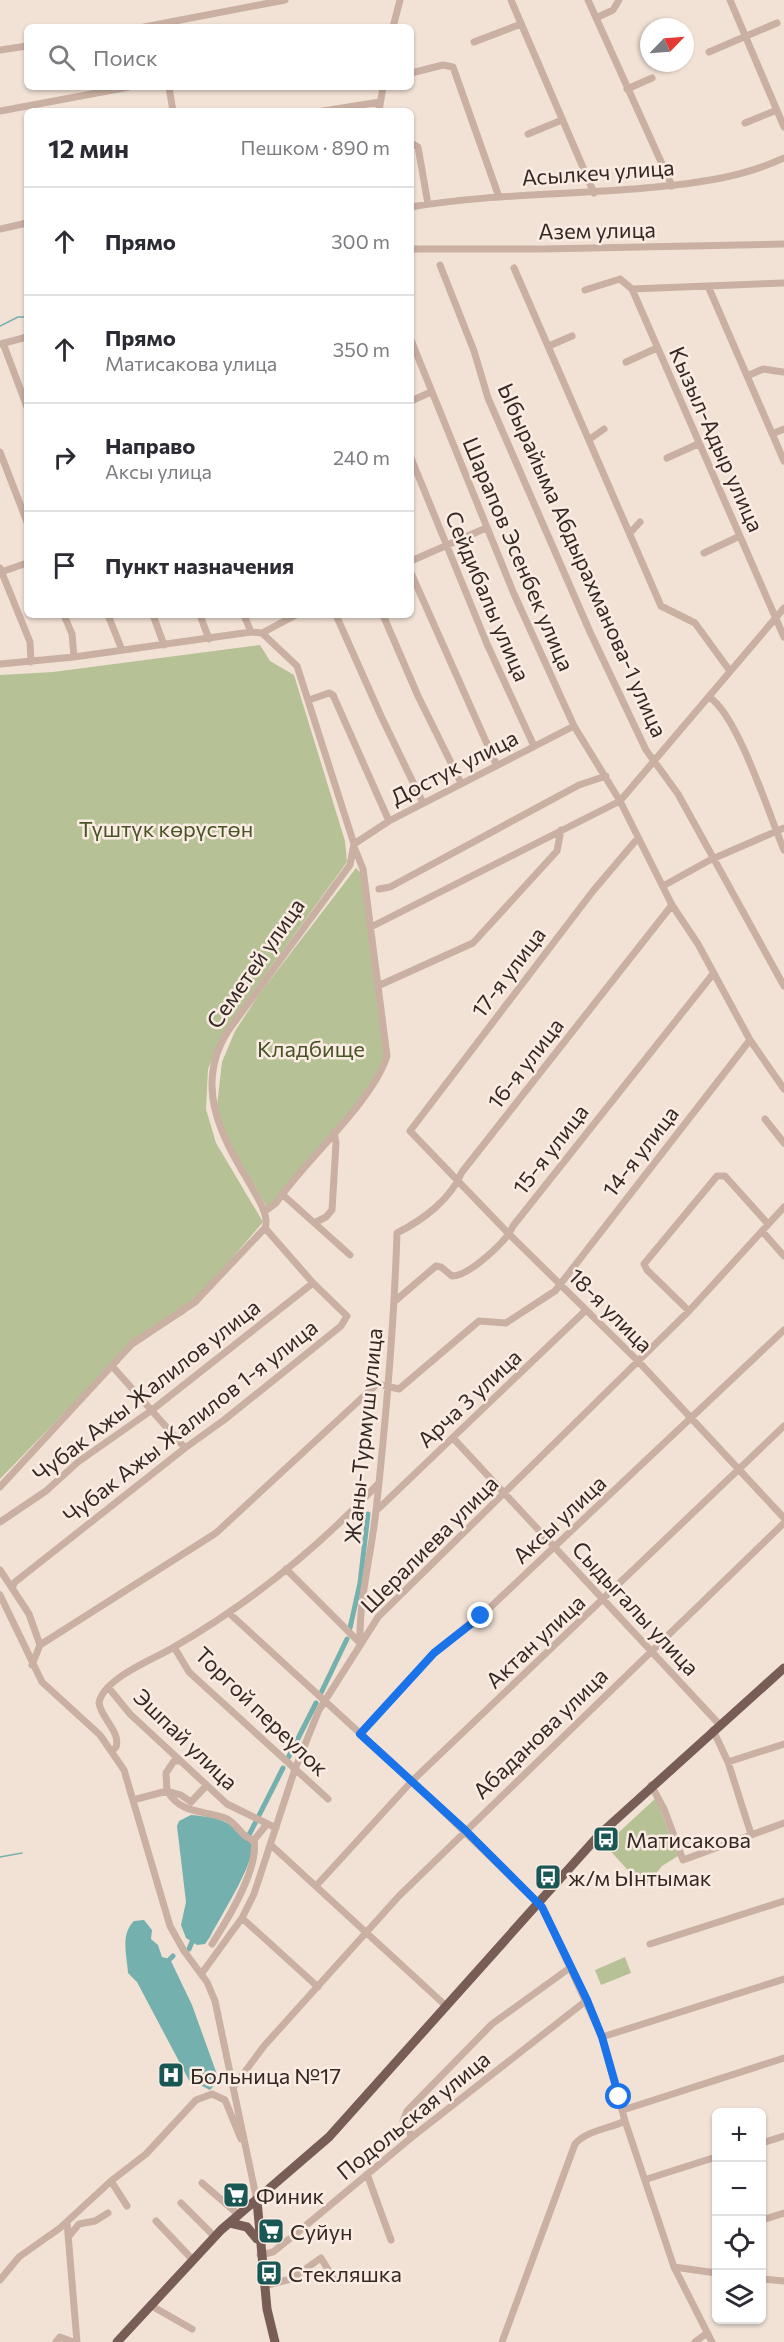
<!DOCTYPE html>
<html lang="ru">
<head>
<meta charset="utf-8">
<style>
  :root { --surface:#fff; --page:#f2f2f3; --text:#2b2b33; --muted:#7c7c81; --line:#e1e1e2 }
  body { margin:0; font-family:Commissioner,sans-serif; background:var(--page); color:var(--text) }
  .controls { position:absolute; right:18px; bottom:18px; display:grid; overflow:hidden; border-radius:9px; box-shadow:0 2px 4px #0004 }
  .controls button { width:54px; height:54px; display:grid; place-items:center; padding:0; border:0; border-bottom:2px solid var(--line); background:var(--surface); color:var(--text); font:30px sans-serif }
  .compass { position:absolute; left:640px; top:18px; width:54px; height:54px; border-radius:50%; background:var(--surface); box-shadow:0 2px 4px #0004; rotate:65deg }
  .stop { position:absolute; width:18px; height:18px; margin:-14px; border:4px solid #1a73e8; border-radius:50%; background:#fff }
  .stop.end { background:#1a73e8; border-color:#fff; box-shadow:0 2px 6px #0008 }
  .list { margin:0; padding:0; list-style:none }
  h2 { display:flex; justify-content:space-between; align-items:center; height:78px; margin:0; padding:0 24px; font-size:26px }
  h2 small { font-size:20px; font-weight:400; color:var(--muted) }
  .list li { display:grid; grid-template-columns:39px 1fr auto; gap:18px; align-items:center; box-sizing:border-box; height:108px; padding:0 24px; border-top:2px solid var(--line) }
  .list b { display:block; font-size:22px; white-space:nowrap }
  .list p { margin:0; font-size:20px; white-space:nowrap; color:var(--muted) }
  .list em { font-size:20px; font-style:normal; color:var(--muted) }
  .icon { flex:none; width:33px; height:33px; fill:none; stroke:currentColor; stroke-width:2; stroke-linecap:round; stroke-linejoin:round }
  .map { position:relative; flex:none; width:784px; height:2342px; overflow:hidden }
  .search { position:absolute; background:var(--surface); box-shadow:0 2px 4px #0004; left:24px; top:24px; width:390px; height:66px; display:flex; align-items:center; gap:15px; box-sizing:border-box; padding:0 21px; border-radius:9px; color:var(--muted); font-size:22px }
  .panel { position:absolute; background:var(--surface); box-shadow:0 2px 4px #0004; left:24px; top:108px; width:390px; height:510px; border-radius:9px }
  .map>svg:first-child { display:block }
  .green { fill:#b7c196 }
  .water { fill:#74b0ad }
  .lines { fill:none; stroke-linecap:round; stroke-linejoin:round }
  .stream { stroke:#74b0ad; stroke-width:1.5 }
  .canal { stroke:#74b0ad; stroke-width:5 }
  .minor { stroke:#cab0a2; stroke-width:7 }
  .major { stroke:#775d55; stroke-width:9 }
  .route { stroke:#1a73e8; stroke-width:8 }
  .labels { text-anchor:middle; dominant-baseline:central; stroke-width:5; stroke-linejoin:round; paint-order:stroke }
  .street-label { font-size:22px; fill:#342825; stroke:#faece2 }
  .park-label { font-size:22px; fill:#485327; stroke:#faece2 }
  .poi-label { font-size:22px; fill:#342825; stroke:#faece2; text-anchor:start }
</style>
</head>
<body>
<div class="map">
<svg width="784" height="2342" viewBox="0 0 784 2342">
  <rect width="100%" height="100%" fill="#f2e2d6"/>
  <!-- green -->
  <path class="green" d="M260 645 270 661 294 675 345 841 347 862 223 1033 208 1069 206 1109 216 1143 263 1222 184 1314 126 1349 0 1479V675L53 672Z
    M356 868 361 873 388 1052 379 1081 279 1201 268 1209 224 1134 217 1106 222 1062 235 1031 260 993Z
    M656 1798 678 1856 662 1866 644 1888 605 1845Z
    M625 1957 631 1973 601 1985 595 1970Z"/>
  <!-- water -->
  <path class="water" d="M191 1815C212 1817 227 1818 241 1835 244 1837 250 1841 251 1844 259 1857 217 1922 210 1937L205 1944 197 1945 186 1938 181 1925 186 1902 177 1826 179 1821Z
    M144 1920 152 1930 151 1939 158 1945 162 1957 170 1959 192 2005 219 2080 210 2090 196 2083 191 2084 137 1982 128 1973C127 1955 120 1935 134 1921Z"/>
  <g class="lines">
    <!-- stream -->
    <path class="stream" d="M0 326 18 317H27
      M0 1857 22 1853"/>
    <!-- canal -->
    <path class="canal" d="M350 1628 360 1583 368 1514
      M320 1695 347 1639
      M288 1758 316 1703
      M248 1837 283 1768
      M189 1949 194 1937
      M170 1959 173 1956"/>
    <!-- minor -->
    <path class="minor" d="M511 0 594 193
      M588 0 672 186
      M730 0 784 127
      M596 18 613 10 619 0
      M144 27 285 0
      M393 27 400 0
      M474 42 521 24
      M0 50 27 46
      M709 52 777 23
      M411 73 443 65 453 67 499 197
      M169 87 173 111
      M627 89 652 78
      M0 111 129 87
      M323 111 380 102
      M379 111 383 87
      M745 123 777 110
      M528 134 562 120
      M411 143 418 147 428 204
      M411 207C488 194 567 195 645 188 692 184 741 178 784 158
      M0 229 27 223
      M411 249H542L784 244
      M440 265 474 351 488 398 590 632 646 750 678 794 784 986
      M514 268 661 606 695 623 730 671
      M708 286 784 461
      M632 289 784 637
      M632 289 784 283
      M585 290 620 279 632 289
      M411 340 514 594 574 726 620 801 672 905 698 944 750 1040 784 1089
      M3 343 27 407
      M0 344 27 337
      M549 346 572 336
      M626 362 657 348
      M747 376 763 369 783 372
      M411 401 431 392
      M772 434 784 429
      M590 439 604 429
      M0 452 27 522
      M411 458 487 644 534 746
      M667 458 698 444
      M630 533 640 522
      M704 553 740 536
      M411 561 486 528
      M0 568 30 642 31 662
      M1 572 27 563
      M411 573 496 764
      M64 615 72 634 74 657
      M108 615 122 650
      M153 615 164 645
      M200 615 209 639
      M244 615 251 632
      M336 615 381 716 423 803
      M383 615 418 696 461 783
      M262 633 296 615
      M0 664 74 657 251 632 262 633 297 666 354 844 350 865 228 1031C173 1117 278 1197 265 1228L195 1302 132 1344 0 1487
      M709 697C738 715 769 815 784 850
      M309 700 329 693 333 695 389 821
      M638 838 593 891 410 1131 510 1235 638 1361 784 1518
      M354 844 389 821 574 726
      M663 886 710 860 784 828
      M379 889 390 887 579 785 606 776
      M371 927 620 801 784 608
      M380 985 473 943 557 851 561 830
      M765 1119 784 1143
      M282 1194 350 1255
      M268 1209 276 1203C306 1159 372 1103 387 1056L363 869 355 849
      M316 1222 326 1217 332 1210 336 1143 334 1132
      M762 1231 784 1256
      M395 1301 436 1266 441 1267 452 1276C469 1276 507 1241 513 1226L713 974
      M689 1311 647 1270 644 1264 717 1176H725L768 1224
      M112 1366 185 1448
      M453 1438 719 1724
      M376 1511 585 1311
      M0 1522 46 1491 78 1462 152 1410 313 1283
      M286 1569 360 1643
      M0 1570 12 1588
      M0 1595 42 1682 100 1735 124 1770 170 1926 184 1951 207 1982 215 2001 257 2201
      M229 1613 412 1781 542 1907 602 2037 625 2121 674 2267 712 2342
      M360 1643C359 1598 371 1556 376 1511 386 1419 394 1326 397 1233 423 1220 451 1199 462 1172L672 905
      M40 1645 29 1614 12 1588 15 1582 185 1448 224 1420 341 1326 347 1316 313 1283 265 1228
      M174 1647 189 1672 328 1799
      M32 1665 40 1645 216 1533 377 1384 399 1389 479 1321 506 1323 555 1291 750 1040
      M108 1687 130 1714 227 1804 276 1828
      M713 1730 728 1762 751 1834
      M360 1734 434 1653 481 1616 784 1330
      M112 1751 116 1747C121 1732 101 1718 99 1703 103 1678 155 1659 174 1647 248 1604 319 1547 377 1485
      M180 1761H174L166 1773 167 1791 181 1795 191 1802 206 1786
      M728 1762 784 1744
      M651 1785 664 1809 683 1860 784 1823
      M133 1800 167 1791C181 1814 202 1810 225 1818 237 1822 241 1838 254 1840
      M271 1845 445 2005
      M316 1886 412 1781 784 1426
      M242 1918 318 1987
      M212 1944C228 1919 259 1869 254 1840L267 1824
      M650 1944 784 1901
      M202 1973 242 1918 254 1894 295 1769 319 1710 378 1617 689 1311 784 1207
      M602 2037 784 1979
      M235 2085 264 2046 399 1896 784 1523
      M623 2110 784 2058
      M412 2137 403 2121 407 2111 492 2024 571 1967
      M762 2143 784 2136
      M367 2174 391 2240
      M647 2179 716 2157
      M111 2181 127 2206
      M202 2183 239 2215
      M181 2203 215 2237
      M762 2220 784 2213
      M156 2221 192 2259
      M67 2222 77 2342
      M69 2236 79 2224 95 2221 108 2213
      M260 2255 273 2252 298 2232 412 2137 587 2000
      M674 2267 716 2273
      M762 2279 784 2281
      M0 2280 19 2257 60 2228 111 2181 146 2154 196 2100 212 2094 225 2100 241 2139
      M264 2286 291 2279 321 2258 335 2281
      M150 2305 192 2329
      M56 2342 60 2337 73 2342
      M502 2342 575 2144C587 2130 609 2129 625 2121
      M695 2342 707 2333"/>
    <!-- major -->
    <path class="major" d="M257 2201 267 2309 275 2342
      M230 2223 247 2227 257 2239
      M117 2342 221 2230 329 2137 600 1834 784 1668"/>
  </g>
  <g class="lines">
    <!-- route -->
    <path class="route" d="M481 1616 434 1653 360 1734 465 1830 542 1907 587 2000 602 2037 619 2097"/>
  </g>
  <!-- icons -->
  <defs>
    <symbol id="bus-square" viewBox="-11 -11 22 22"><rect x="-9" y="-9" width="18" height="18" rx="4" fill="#195755" stroke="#faece2"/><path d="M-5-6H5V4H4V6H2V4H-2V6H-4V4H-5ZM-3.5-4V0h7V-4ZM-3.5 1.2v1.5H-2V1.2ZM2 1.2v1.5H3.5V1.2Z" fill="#fff"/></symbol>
    <symbol id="hospital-square" viewBox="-11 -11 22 22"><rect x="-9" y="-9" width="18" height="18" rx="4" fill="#195755" stroke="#faece2"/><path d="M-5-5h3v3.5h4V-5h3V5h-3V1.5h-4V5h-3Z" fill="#fff"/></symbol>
    <symbol id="supermarket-square" viewBox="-11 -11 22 22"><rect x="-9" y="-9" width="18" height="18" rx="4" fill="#195755" stroke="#faece2"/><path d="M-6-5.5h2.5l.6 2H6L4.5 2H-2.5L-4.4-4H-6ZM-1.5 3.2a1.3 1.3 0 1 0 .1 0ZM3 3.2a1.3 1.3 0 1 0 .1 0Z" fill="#fff"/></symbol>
  </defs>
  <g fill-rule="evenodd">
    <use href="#bus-square" x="591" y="1824" width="30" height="30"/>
    <use href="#bus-square" x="533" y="1862" width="30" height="30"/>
    <use href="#hospital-square" x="156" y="2060" width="30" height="30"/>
    <use href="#supermarket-square" x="221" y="2180" width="30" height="30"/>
    <use href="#supermarket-square" x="256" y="2216" width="30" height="30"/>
    <use href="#bus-square" x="254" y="2258" width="30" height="30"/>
  </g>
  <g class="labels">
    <!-- street labels -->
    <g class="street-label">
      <text transform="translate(598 172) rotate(-4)">Асылкеч улица</text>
      <text transform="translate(597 230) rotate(-1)">Азем улица</text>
      <text transform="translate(717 439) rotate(66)">Кызыл-Адыр улица</text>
      <text transform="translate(519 554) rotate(67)">Шарапов Эсенбек улица</text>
      <text transform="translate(583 560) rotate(66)">Ыбырайыма Абдырахманова-1 улица</text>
      <text transform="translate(488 596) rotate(67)">Сейдибалы улица</text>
      <text transform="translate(454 767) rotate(-27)">Достук улица</text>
      <text transform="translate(255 963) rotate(-55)">Семетей улица</text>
      <text transform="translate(508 972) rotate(-53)">17-я улица</text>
      <text transform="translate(525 1063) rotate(-52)">16-я улица</text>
      <text transform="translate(550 1149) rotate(-52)">15-я улица</text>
      <text transform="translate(640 1151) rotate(-52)">14-я улица</text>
      <text transform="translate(611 1310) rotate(45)">18-я улица</text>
      <text transform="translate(146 1390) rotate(-38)">Чубак Ажы Жалилов улица</text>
      <text transform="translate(469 1398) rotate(-43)">Арча 3 улица</text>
      <text transform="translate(190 1421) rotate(-38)">Чубак Ажы Жалилов 1-я улица</text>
      <text transform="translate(363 1436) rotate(-84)">Жаны-Турмуш улица</text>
      <text transform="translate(559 1519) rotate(-43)">Аксы улица</text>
      <text transform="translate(429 1544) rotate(-45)">Шералиева улица</text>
      <text transform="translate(636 1608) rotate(47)">Сыдыгалы улица</text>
      <text transform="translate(535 1641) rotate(-43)">Актан улица</text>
      <text transform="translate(262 1711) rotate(44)">Торгой переулок</text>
      <text transform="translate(540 1733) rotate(-44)">Абаданова улица</text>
      <text transform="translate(186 1739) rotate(44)">Эшпай улица</text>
      <text transform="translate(413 2115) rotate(-39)">Подольская улица</text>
    </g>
    <!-- park labels -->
    <g class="park-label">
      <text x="166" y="828">Түштүк көрүстөн</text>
      <text x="311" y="1048">Кладбище</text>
    </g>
    <!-- poi labels -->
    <g class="poi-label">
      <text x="626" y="1839">Матисакова</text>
      <text x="568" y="1877">ж/м Ынтымак</text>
      <text x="190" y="2075">Больница №17</text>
      <text x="256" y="2195">Финик</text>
      <text x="290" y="2231">Суйун</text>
      <text x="288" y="2273">Стекляшка</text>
    </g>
  </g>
</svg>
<div class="controls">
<button>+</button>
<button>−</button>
<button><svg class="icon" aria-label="locate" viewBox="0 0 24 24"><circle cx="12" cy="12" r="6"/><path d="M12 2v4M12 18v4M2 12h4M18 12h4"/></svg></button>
<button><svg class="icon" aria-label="layers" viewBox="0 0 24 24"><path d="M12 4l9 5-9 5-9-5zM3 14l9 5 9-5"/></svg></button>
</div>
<svg class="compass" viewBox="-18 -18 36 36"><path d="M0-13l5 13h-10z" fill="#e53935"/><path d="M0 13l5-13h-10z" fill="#7c7c81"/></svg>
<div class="stop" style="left:619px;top:2097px"></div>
<div class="stop end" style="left:481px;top:1616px"></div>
<div class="search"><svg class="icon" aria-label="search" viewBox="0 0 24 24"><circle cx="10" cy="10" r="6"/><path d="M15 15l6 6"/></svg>Поиск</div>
<section class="panel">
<h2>12 мин<small>Пешком · 890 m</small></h2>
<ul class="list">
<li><svg class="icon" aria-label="ahead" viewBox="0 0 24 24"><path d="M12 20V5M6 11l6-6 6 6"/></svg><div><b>Прямо</b></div><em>300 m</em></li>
<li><svg class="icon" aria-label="ahead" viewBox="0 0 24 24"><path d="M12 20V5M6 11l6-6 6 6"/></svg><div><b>Прямо</b><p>Матисакова улица</p></div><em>350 m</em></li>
<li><svg class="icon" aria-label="right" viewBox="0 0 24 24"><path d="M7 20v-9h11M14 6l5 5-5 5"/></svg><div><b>Направо</b><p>Аксы улица</p></div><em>240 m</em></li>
<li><svg class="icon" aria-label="arrive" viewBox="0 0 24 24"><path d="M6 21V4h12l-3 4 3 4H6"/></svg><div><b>Пункт назначения</b></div></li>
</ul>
</section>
</div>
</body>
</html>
